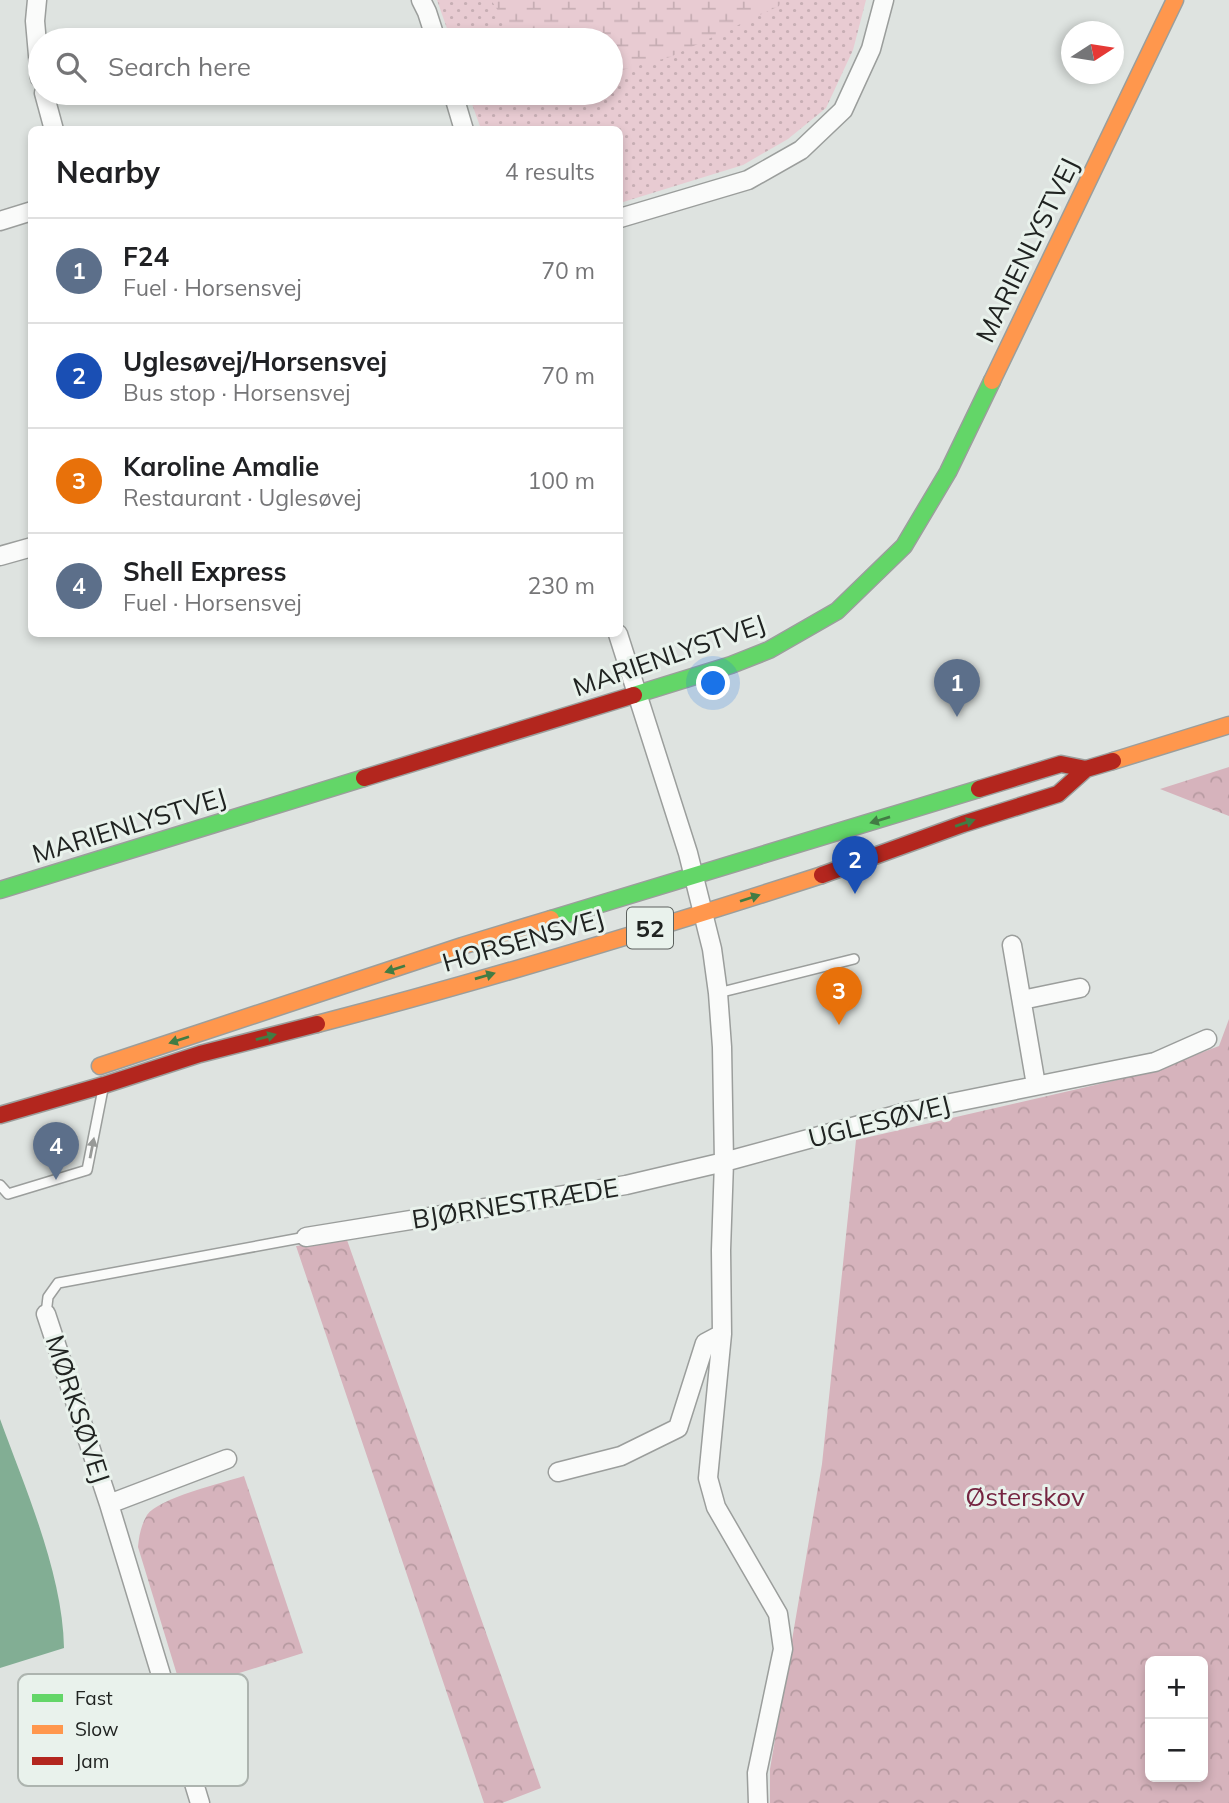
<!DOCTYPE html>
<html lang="en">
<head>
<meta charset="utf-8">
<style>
  :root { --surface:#fff; --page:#f2f2f2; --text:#202124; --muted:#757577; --line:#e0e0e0; --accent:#626664 }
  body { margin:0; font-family:Mulish,sans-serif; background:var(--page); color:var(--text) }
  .controls { position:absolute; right:21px; bottom:21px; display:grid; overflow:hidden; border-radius:10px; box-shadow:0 4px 10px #0003 }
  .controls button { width:63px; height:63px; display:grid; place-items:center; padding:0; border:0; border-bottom:2px solid var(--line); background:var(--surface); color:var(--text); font:35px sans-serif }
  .compass { position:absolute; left:1061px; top:21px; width:63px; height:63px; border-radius:50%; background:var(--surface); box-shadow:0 4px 10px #0003; rotate:78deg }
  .you { position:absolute; left:714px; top:684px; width:24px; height:24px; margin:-18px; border:5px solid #fff; border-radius:50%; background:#1a73e8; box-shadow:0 0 0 10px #1a73e833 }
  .badge { display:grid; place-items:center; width:46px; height:46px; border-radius:50%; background:var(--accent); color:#fff; font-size:23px; font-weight:700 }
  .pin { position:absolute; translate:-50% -58px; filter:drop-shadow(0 2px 4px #0008) }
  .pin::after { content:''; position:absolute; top:37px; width:24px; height:21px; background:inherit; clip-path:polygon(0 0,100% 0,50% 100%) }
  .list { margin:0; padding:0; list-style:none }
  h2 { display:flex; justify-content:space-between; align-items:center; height:91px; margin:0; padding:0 28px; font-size:30px }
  h2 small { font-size:23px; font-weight:400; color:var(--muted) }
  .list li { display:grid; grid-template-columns:46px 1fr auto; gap:21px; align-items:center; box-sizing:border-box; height:105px; padding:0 28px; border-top:2px solid var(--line) }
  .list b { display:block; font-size:26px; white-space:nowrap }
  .list p { margin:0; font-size:23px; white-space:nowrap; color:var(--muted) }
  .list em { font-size:23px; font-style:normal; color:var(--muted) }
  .icon { flex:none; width:38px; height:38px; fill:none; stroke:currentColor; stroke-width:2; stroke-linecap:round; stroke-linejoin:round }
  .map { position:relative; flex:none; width:1229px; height:1803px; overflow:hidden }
  .search { position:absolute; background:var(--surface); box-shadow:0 4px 10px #0003; left:28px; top:28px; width:595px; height:77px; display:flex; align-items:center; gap:18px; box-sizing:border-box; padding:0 24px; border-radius:38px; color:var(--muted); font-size:26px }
  .panel { position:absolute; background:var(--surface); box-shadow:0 4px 10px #0003; left:28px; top:126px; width:595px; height:511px; border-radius:10px }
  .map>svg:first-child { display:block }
  .grass { fill:url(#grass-dots) }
  .forest { fill:url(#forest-crowns); fill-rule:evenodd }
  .wetland { fill:url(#wetland-marsh) }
  .water { fill:#82ae94 }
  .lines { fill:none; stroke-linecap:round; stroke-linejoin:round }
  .lane-casing { stroke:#9b9e9c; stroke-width:12 }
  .street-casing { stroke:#9b9e9c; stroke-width:21 }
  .fast-casing { stroke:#9b9e9c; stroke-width:19 }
  .slow-casing { stroke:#9b9e9c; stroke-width:19 }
  .jam-casing { stroke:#9b9e9c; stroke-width:19 }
  .lane { stroke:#fafbfa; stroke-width:9 }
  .street { stroke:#fafbfa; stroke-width:18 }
  .fast { stroke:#63d668; stroke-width:16 }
  .slow { stroke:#ff974d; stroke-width:16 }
  .jam { stroke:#b3261e; stroke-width:16 }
  .oneway { fill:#427c44 }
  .oneway2 { fill:#989a98 }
  .labels { text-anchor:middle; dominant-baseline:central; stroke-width:6; stroke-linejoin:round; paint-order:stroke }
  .shield { fill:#e9f2ec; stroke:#5c615e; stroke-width:2 }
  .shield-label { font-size:24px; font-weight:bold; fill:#202321 }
  .street-label { font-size:26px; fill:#202321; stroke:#e9f2ec }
  .park-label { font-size:26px; fill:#752541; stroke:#e9f2ec }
  .key { fill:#e9f2ec; stroke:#adb4af; stroke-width:2 }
  .key-label { font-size:19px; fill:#202321 }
</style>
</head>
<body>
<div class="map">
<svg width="1229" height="1803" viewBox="0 0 1229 1803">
  <defs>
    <pattern id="grass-dots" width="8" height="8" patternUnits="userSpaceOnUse" patternTransform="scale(1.75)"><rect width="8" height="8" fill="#e8cbd2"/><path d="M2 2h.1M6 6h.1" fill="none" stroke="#c7aeb4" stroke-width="1.8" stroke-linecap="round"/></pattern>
    <pattern id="forest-crowns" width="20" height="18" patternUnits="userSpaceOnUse" patternTransform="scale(1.75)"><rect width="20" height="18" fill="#d6b3bc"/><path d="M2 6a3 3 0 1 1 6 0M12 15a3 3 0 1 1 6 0" fill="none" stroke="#b79aa1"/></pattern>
    <pattern id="wetland-marsh" width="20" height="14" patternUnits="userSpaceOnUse" patternTransform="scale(1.75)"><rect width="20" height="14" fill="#e8cbd2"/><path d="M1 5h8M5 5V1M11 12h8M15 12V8" fill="none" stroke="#c7aeb4"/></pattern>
  </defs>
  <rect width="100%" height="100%" fill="#dee3e0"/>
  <!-- grass -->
  <path class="grass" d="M437 0H866L853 50 826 108 788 139 743 165 620 203V130L481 129 468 93H611V40H451Z"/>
  <!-- forest -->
  <path class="forest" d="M1229 767V816L1160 789Z
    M1229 1019V1803H770V1769L822 1464 856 1140 1147 1073 1219 1046ZM1150 1661H1203V1777H1150Z
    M347 1240 541 1788 502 1803H484L296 1246Z
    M244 1476 303 1653 182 1691 138 1547C139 1536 141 1525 147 1515 159 1498 222 1483 244 1476Z"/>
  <!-- wetland -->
  <path class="wetland" d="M491 0H782L779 6 670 57 611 73V40H517Z"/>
  <!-- water -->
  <path class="water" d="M0 1419C25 1488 63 1574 64 1648L0 1668Z"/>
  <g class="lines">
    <defs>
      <path id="lane" d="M718 993 854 959
        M0 1185 8 1194 87 1170 103 1089
        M46 1314 48 1297 58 1283 306 1237"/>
      <path id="street" d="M37 0 35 21 40 78
        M421 0 427 12 436 40
        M44 93 54 130
        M453 93 464 130
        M620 218 748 180 801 150 843 110 871 49 884 0
        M0 221 32 211
        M0 556 32 547
        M618 634 688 853 712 949 718 993 722 1047 724 1162 721 1250 722 1334 708 1478 716 1507 778 1614 783 1649 757 1773 758 1803
        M1012 945 1036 1085
        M1022 1000 1080 988
        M306 1237 626 1185 724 1162 911 1111 1155 1062 1207 1039
        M46 1314 109 1504 200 1803
        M558 1472 621 1456 678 1428 705 1343 722 1334
        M109 1504 227 1459"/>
      <path id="fast" d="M634 695 731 665 769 650 837 611 904 546 948 472 992 381
        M0 890 364 778
        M551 919 979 789"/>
      <path id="slow" d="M992 381 1175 0
        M1113 761 1229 725
        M317 1024C487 980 655 929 822 875
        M100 1066 462 946 551 919"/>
      <path id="jam" d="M364 778 634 695
        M979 789 1061 764 1086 769
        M822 875 963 824 1058 794 1086 769 1113 761
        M0 1115 104 1085 200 1054 317 1024"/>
    </defs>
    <!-- lane casing -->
    <use href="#lane" class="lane-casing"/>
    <!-- street casing -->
    <use href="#street" class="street-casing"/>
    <!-- fast casing -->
    <use href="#fast" class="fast-casing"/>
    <!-- slow casing -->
    <use href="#slow" class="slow-casing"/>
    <!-- jam casing -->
    <use href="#jam" class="jam-casing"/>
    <!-- lane -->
    <use href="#lane" class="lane"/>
    <!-- street -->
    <use href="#street" class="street"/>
    <!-- fast -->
    <use href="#fast" class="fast"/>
    <!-- slow -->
    <use href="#slow" class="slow"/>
    <!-- jam -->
    <use href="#jam" class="jam"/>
  </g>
  <!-- one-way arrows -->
  <defs><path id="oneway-solid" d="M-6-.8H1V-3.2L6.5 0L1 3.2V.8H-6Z" transform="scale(1.75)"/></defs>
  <g class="oneway">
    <use href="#oneway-solid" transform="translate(880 820) rotate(163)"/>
    <use href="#oneway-solid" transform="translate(965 823) rotate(-19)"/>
    <use href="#oneway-solid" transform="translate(750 898) rotate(-18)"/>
    <use href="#oneway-solid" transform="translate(395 969) rotate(162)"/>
    <use href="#oneway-solid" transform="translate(485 976) rotate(-16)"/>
    <use href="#oneway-solid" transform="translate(266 1037) rotate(-15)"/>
    <use href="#oneway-solid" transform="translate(179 1040) rotate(162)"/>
  </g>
  <use class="oneway2" href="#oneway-solid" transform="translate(92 1148) rotate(-79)"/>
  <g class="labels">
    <!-- shield labels -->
    <rect class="shield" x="627" y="907.5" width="46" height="41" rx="5"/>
    <g class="shield-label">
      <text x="650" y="928">52</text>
    </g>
    <!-- street labels -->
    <g class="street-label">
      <text transform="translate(1027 250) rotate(-64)">MARIENLYSTVEJ</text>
      <text transform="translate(669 655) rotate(-19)">MARIENLYSTVEJ</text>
      <text transform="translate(129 825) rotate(-17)">MARIENLYSTVEJ</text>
      <text transform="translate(523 940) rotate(-16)">HORSENSVEJ</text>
      <text transform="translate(879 1121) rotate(-14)">UGLESØVEJ</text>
      <text transform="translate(515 1203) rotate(-9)">BJØRNESTRÆDE</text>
      <text transform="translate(78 1409) rotate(72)">MØRKSØVEJ</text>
    </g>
    <!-- park labels -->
    <g class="park-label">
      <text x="1025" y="1496">Østerskov</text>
    </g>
  </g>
  <!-- legend -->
  <rect x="18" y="1674" width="230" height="112" rx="10" class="key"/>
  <rect x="32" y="1694" width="31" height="8" fill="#63d668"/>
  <rect x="32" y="1725" width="31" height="9" fill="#ff974d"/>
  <rect x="32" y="1757" width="31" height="8" fill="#b3261e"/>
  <g class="key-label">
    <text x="75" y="1705">Fast</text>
    <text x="75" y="1736">Slow</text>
    <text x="75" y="1768">Jam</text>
  </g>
</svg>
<div class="controls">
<button>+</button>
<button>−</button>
</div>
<svg class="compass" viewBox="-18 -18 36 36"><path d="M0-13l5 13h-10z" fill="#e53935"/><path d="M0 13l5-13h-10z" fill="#757577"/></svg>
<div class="you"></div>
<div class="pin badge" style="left:957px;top:717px;background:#5c6f8a">1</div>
<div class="pin badge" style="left:855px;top:894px;background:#1a4fb4">2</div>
<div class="pin badge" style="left:839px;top:1025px;background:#e8710a">3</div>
<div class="pin badge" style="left:56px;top:1180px;background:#5c6f8a">4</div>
<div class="search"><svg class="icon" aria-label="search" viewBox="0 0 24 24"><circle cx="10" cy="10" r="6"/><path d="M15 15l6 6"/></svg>Search here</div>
<section class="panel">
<h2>Nearby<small>4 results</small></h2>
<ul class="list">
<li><span class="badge" style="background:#5c6f8a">1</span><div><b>F24</b><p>Fuel · Horsensvej</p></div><em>70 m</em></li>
<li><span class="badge" style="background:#1a4fb4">2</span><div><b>Uglesøvej/Horsensvej</b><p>Bus stop · Horsensvej</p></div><em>70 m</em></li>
<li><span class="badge" style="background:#e8710a">3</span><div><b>Karoline Amalie</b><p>Restaurant · Uglesøvej</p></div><em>100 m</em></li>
<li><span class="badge" style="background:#5c6f8a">4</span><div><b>Shell Express</b><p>Fuel · Horsensvej</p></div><em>230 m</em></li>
</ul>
</section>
</div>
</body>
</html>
